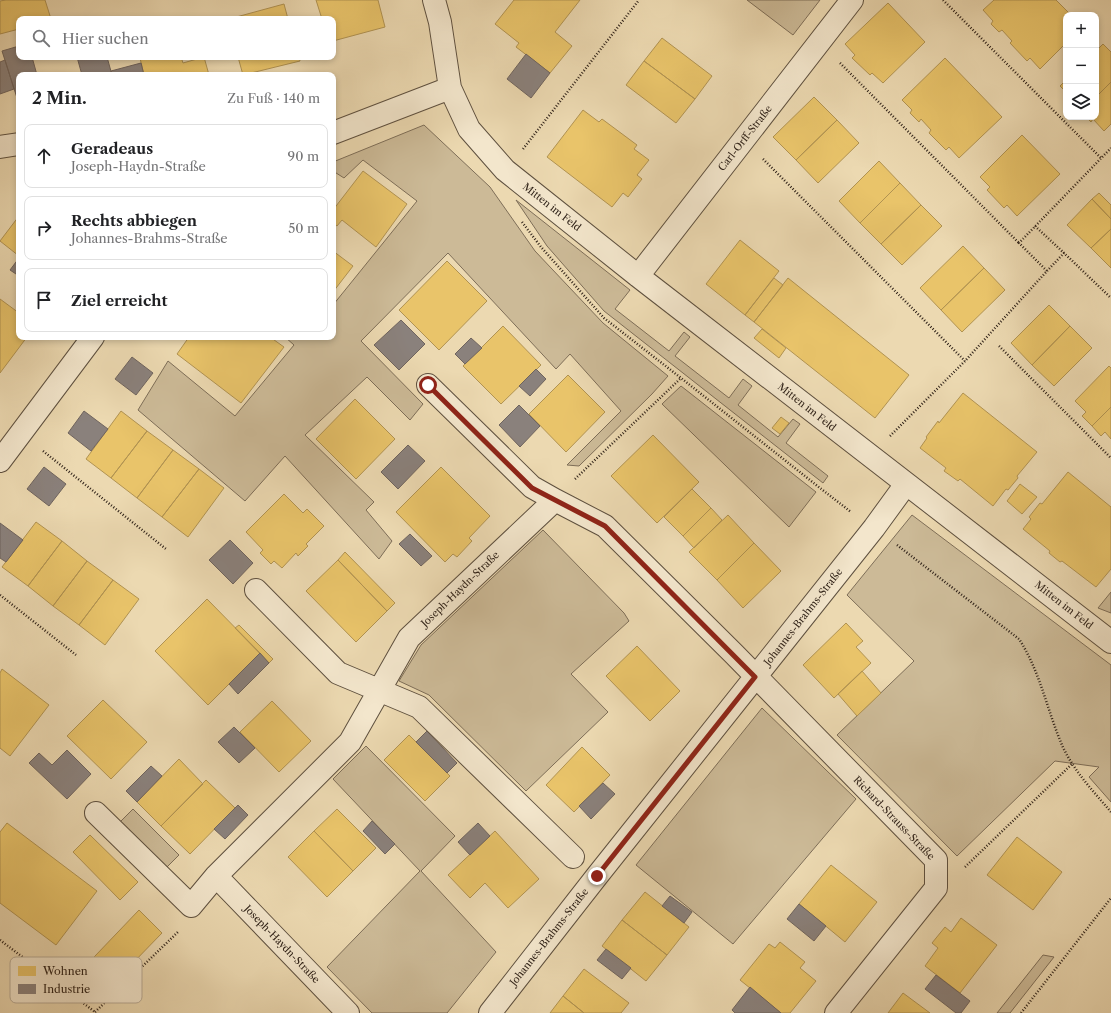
<!DOCTYPE html>
<html lang="de">
<head>
<meta charset="utf-8">
<style>
  :root { --surface:#fff; --page:#f6f6f6; --text:#202124; --muted:#757577; --line:#e0e0e0 }
  body { margin:0; font-family:"Libre Caslon Text",serif; background:var(--page); color:var(--text) }
  .controls { position:absolute; right:12px; top:12px; display:grid; overflow:hidden; border-radius:8px; box-shadow:0 2px 6px #0003 }
  .controls button { width:36px; height:36px; display:grid; place-items:center; padding:0; border:0; border-bottom:1px solid var(--line); background:var(--surface); color:var(--text); font:20px sans-serif }
  .stop { position:absolute; width:12px; height:12px; margin:-9px; border:3px solid #8f2418; border-radius:50%; background:#fff }
  .stop.end { background:#8f2418; border-color:#fff; box-shadow:0 1px 4px #0008 }
  .list { margin:0; padding:0; list-style:none }
  h2 { display:flex; justify-content:space-between; align-items:center; height:52px; margin:0; padding:0 16px; font-size:17px }
  h2 small { font-size:13px; font-weight:400; color:var(--muted) }
  .list li { display:grid; grid-template-columns:26px 1fr auto; gap:12px; align-items:center; box-sizing:border-box; height:64px; margin:0 8px 8px; padding:0 8px; border:1px solid var(--line); border-radius:8px }
  .list b { display:block; font-size:15px; white-space:nowrap }
  .list p { margin:0; font-size:13px; white-space:nowrap; color:var(--muted) }
  .list em { font-size:13px; font-style:normal; color:var(--muted) }
  .icon { flex:none; width:22px; height:22px; fill:none; stroke:currentColor; stroke-width:2; stroke-linecap:round; stroke-linejoin:round }
  .map { position:relative; flex:none; width:1111px; height:1013px; overflow:hidden }
  .search { position:absolute; background:var(--surface); box-shadow:0 2px 6px #0003; left:16px; top:16px; width:320px; height:44px; display:flex; align-items:center; gap:10px; box-sizing:border-box; padding:0 14px; border-radius:8px; color:var(--muted); font-size:15px }
  .panel { position:absolute; background:var(--surface); box-shadow:0 2px 6px #0003; left:16px; top:72px; width:320px; height:268px; border-radius:8px }
  .map>svg:first-child { display:block }
  .green { fill:#ccba97; stroke:#7e6e58 }
  .homes { fill:#e9c46a; stroke:#b19352 }
  .industry { fill:#8a817c; stroke:#6f645e }
  .lines { fill:none; stroke-linecap:round; stroke-linejoin:round }
  .minor-casing { stroke:#5e503f; stroke-width:24 }
  .path { stroke:#2f2219; stroke-width:2.5; stroke-dasharray:1 2; stroke-linecap:butt }
  .minor { stroke:#f3e6cc; stroke-width:22 }
  .route { stroke:#8f2418; stroke-width:5 }
  .labels { text-anchor:middle; dominant-baseline:central; stroke-width:4; stroke-linejoin:round; paint-order:stroke }
  .street-label { font-size:10px; fill:#2f2219; stroke:#f3e6cc }
  .key { fill:#f3e6cc; stroke:#b8ab96; stroke-width:1 }
  .key-label { font-size:11px; fill:#2f2219 }
</style>
</head>
<body>
<div class="map">
<svg width="1111" height="1013" viewBox="0 0 1111 1013">
  <rect width="100%" height="100%" fill="#ecd9b1"/>
  <filter id="stains"><feTurbulence type="fractalNoise" baseFrequency=".005" numOctaves="4"/><feColorMatrix values="0 0 0 0 .2 0 0 0 0 .09 0 0 0 0 .02 0 0 0 .5 -.17"/></filter>
  <radialGradient id="worn" r=".72"><stop offset=".6" stop-color="#630" stop-opacity="0"/><stop offset="1" stop-color="#630" stop-opacity=".3"/></radialGradient>
  <!-- green -->
  <path class="green" d="M747 0H820L793 35Z
    M424 125 490 187 535 251 603 323 668 376 652 394 579 466 567 465 621 411 570 354 556 369 448 253 361 341 423 404 410 420 367 377 305 435 374 502 366 510 392 541 379 559 285 456 245 501 138 410 168 361 235 416 294 345 285 337H333V305L417 201 363 160 344 178 333 171V162Z
    M516 200 630 290 615 309 669 351 684 332 690 337 675 356 729 398 743 379 752 386 738 405 778 437 793 419 800 424 786 443 828 476 823 483 604 311 547 246Z
    M681 386 816 492 789 527 662 404Z
    M912 515 1111 665V802L1089 777 1099 767 1055 761 957 856 837 735 914 661 847 595Z
    M543 530 624 613 629 621 571 674 608 712 526 791 429 695 399 681 421 645Z
    M1111 592V613L1098 608Z
    M762 708 856 799 733 944 636 865Z
    M366 746 455 836 421 871 496 952 447 1013H372L327 967 420 871 333 779Z
    M133 809 179 855 166 868 120 822Z
    M1043 955 1054 957 1010 1013H997Z"/>
  <!-- homes -->
  <path class="homes" d="M6 0H45L51 19H19V29L0 34V1Z
    M316 0H378L385 27 333 41V19H322Z
    M514 0H580L555 32 572 46 550 73 516 47 519 43 495 24Z
    M994 0H1056L1071 15H1066V43L1040 69 1030 58 1027 61 1010 43 1012 41 1002 30 999 32 991 24 993 21 983 10Z
    M888 3 925 42 883 83 872 73 870 75 852 58 855 55 845 44Z
    M284 4 288 19H229Z
    M662 38 712 76 695 99 644 61Z
    M1103 44 1111 52V82L1096 97V51Z
    M143 57H181L183 63 204 57 209 75H144L140 58Z
    M238 57H299L300 61 243 75Z
    M945 58 1002 117 959 158 949 147 946 150 929 133 931 130 921 119 919 122 910 113 912 110 902 100Z
    M644 61 695 99 676 123 626 85Z
    M1066 80V92L1060 86Z
    M1111 82V124L1104 131 1093 119 1091 122 1086 117H1096V97Z
    M814 97 837 120 796 160 773 137Z
    M583 110 599 122 602 119 637 145 634 149 649 160 637 175 642 179 628 197 623 193 612 207 547 157Z
    M837 120 859 143 818 183 796 160Z
    M1022 135 1060 174 1017 216 1007 205 1004 208 987 190 990 187 980 177Z
    M879 161 900 183 860 223 839 201Z
    M363 171 407 204 376 247 342 220 337 226 333 223V210Z
    M900 183 921 205 881 244 860 223Z
    M1099 193 1111 205V219L1092 199Z
    M1092 199 1111 219V229L1091 248 1067 225Z
    M921 205 942 226 902 265 881 244Z
    M19 216V256L0 241Z
    M1111 229V268L1091 248Z
    M740 240 779 271 745 315 706 284Z
    M963 246 984 268 941 310 920 288Z
    M333 251 353 266 333 292Z
    M447 261 487 301 439 350 399 310Z
    M984 268 1005 290 962 332 941 310Z
    M774 278 783 285 754 322 745 315Z
    M788 278 909 375 875 418 754 322Z
    M0 299 19 313V337H27L0 373Z
    M1049 305 1070 326 1032 365 1011 343Z
    M503 326 541 365 501 404 463 366Z
    M1070 326 1092 348 1054 386 1032 365Z
    M762 329 786 348 779 358 754 338Z
    M189 337H270L284 347 241 403 177 354Z
    M1109 366 1111 368V407L1092 426 1082 416 1086 412 1075 401Z
    M568 375 605 412 566 452 529 414Z
    M963 393 1037 452 1017 476 1018 478 1008 490 1006 489 993 506 960 479 958 481 944 471 946 468 920 448 927 438 926 437 938 421 939 423Z
    M355 399 395 439 356 479 316 439Z
    M1111 407V439L1105 432 1101 436 1092 426Z
    M121 411 147 431 111 478 86 459Z
    M781 417 789 423 780 434 772 428Z
    M147 431 173 450 137 498 111 478Z
    M653 435 699 482 657 523 611 476Z
    M173 450 199 469 162 517 137 498Z
    M441 467 490 516 469 538 472 541 457 557 453 554 445 562 396 512Z
    M199 469 224 488 188 537 162 517Z
    M1068 472 1111 507V569L1096 587 1062 561 1060 562 1049 553 1050 551 1023 529 1031 519 1029 517 1040 503 1042 504Z
    M1020 484 1037 497 1022 514 1007 501Z
    M692 489 711 508 683 536 664 517Z
    M284 494 303 513 307 509 324 526 306 544 308 546 298 556 296 553 282 568 274 561 271 564 260 553 263 550 246 532Z
    M711 508 722 520 694 548 683 536Z
    M728 515 754 543 717 580 689 552Z
    M36 522 62 541 28 586 2 567Z
    M62 541 87 561 53 606 28 586Z
    M754 543 781 571 743 608 717 580Z
    M345 552 395 603 387 611 338 560Z
    M338 560 387 611 356 642 306 591Z
    M87 561 113 580 79 625 53 606Z
    M113 580 139 599 105 645 79 625Z
    M207 599 260 653 208 705 155 651Z
    M846 623 863 641 856 647 871 663 834 698 803 665Z
    M239 625 273 659 269 663 235 628Z
    M637 646 680 691 650 721 606 676Z
    M2 669 49 705 10 756 0 748V673Z
    M862 671 881 693 857 716 838 694Z
    M103 700 147 742 111 779 67 736Z
    M272 701 311 741 279 772 240 732Z
    M409 735 450 776 425 801 384 760Z
    M582 747 610 775 574 812 546 785Z
    M179 759 203 784 161 826 137 802Z
    M206 780 235 808 190 854 161 826Z
    M337 809 376 848 353 871 314 831Z
    M7 823 97 891 56 945 0 903V832Z
    M314 831 353 871 327 897 288 857Z
    M495 831 539 879 508 908 485 883 470 898 448 875Z
    M90 835 138 882 120 900 73 852Z
    M1017 837 1062 872 1033 910 987 875Z
    M831 865 877 902 845 942 799 904Z
    M645 892 689 927 667 955 622 920Z
    M139 910 162 933 97 1000 74 978Z
    M961 918 997 945 960 993 925 966 938 948 932 943 945 927 951 932Z
    M622 920 667 955 646 981 602 946Z
    M780 942 805 962 800 968 816 981 790 1013H781L740 980 769 944 775 948Z
    M584 969 629 1003 621 1013H584L563 996Z
    M903 993 930 1013H888Z
    M563 996 584 1013H550Z"/>
  <!-- industry -->
  <path class="industry" d="M19 46V57H32L37 75H19V101H18L2 51Z
    M526 54 550 73 531 98 507 79Z
    M77 57H107L112 75H82Z
    M5 60 14 89 0 94V62Z
    M141 63 144 75H112L111 71Z
    M19 258V276L10 270Z
    M401 320 425 344 399 370 374 345Z
    M471 338 482 348 465 364 455 354Z
    M132 357 153 373 136 395 115 379Z
    M536 369 546 379 530 396 519 386Z
    M519 405 540 426 520 447 499 425Z
    M84 411 108 429 91 451 68 433Z
    M408 445 425 461 398 489 381 472Z
    M44 467 66 484 49 506 27 489Z
    M0 523 23 540 6 562 0 558Z
    M410 534 432 556 421 566 399 544Z
    M230 540 253 563 233 584 209 560Z
    M260 653 269 663 238 694 229 684Z
    M234 727 255 748 239 763 218 742Z
    M427 731 457 763 447 773 416 742Z
    M67 750 91 774 67 799 29 763 39 753 52 765Z
    M151 766 162 776 137 802 126 791Z
    M603 783 615 794 591 819 579 806Z
    M238 805 248 815 225 839 214 829Z
    M372 821 395 844 385 854 363 831Z
    M478 823 490 836 470 855 458 842Z
    M670 896 692 912 684 923 662 906Z
    M799 904 826 926 814 941 787 919Z
    M606 949 631 968 622 979 597 960Z
    M936 975 970 1001 961 1013H956L925 989Z
    M750 987 781 1013H735L732 1010Z"/>
  <g class="lines">
    <defs>
      <path id="minor" d="M434 0 440 22 450 88 469 129 505 170 638 276 1111 642
        M333 133 450 88
        M0 147 19 144
        M638 276 852 0
        M428 385 532 487 555 500
        M0 461 93 337
        M256 590 338 673 419 707 573 857
        M96 813 191 906 216 876 350 742 409 638 555 500 605 526 734 654 936 860V888L836 1013
        M216 876 348 1013
        M490 1013 597 876 874 528 906 484"/>
    </defs>
    <!-- minor casing -->
    <use href="#minor" class="minor-casing"/>
    <!-- path -->
    <path class="path" d="M943 0 1101 158
      M840 63 1019 243
      M523 149 639 0
      M763 159 965 361
      M522 222 541 247 604 318 681 378 820 488 851 512
      M1035 226 1064 253
      M1047 271 1064 253 1111 298
      M999 346 1111 458
      M890 436 965 361 1047 271 1019 243 1111 148
      M43 451 166 549
      M575 479 681 378
      M897 545 1019 639C1040 671 1047 710 1062 745 1073 770 1093 791 1111 812
      M0 595 76 655
      M965 867 1072 764
      M0 940 95 1012
      M95 1012 179 931
      M1021 1013 1111 898"/>
    <!-- minor -->
    <use href="#minor" class="minor"/>
  </g>
  <g class="lines">
    <!-- route -->
    <path class="route" d="M428 385 532 488 605 526 755 677 597 876"/>
  </g>
  <g class="labels">
    <!-- street labels -->
    <g class="street-label">
      <text transform="translate(745 138) rotate(-52)">Carl-Orff-Straße</text>
      <text transform="translate(552 207) rotate(38)">Mitten im Feld</text>
      <text transform="translate(807 407) rotate(38)">Mitten im Feld</text>
      <text transform="translate(460 589) rotate(-44)">Joseph-Haydn-Straße</text>
      <text transform="translate(1064 605) rotate(38)">Mitten im Feld</text>
      <text transform="translate(803 617) rotate(-52)">Johannes-Brahms-Straße</text>
      <text transform="translate(894 818) rotate(46)">Richard-Strauss-Straße</text>
      <text transform="translate(549 937) rotate(-52)">Johannes-Brahms-Straße</text>
      <text transform="translate(282 944) rotate(46)">Joseph-Haydn-Straße</text>
    </g>
  </g>
  <!-- legend -->
  <rect x="10" y="957" width="132" height="46" rx="6" class="key"/>
  <rect x="18" y="966" width="18" height="10" fill="#e9c46a"/>
  <rect x="18" y="984" width="18" height="10" fill="#8a817c"/>
  <g class="key-label">
    <text x="43" y="975">Wohnen</text>
    <text x="43" y="993">Industrie</text>
  </g>
  <rect width="100%" height="100%" filter="url(#stains)"/>
  <rect width="100%" height="100%" fill="url(#worn)"/>
</svg>
<div class="controls">
<button>+</button>
<button>−</button>
<button><svg class="icon" aria-label="layers" viewBox="0 0 24 24"><path d="M12 4l9 5-9 5-9-5zM3 14l9 5 9-5"/></svg></button>
</div>
<div class="stop" style="left:428px;top:385px"></div>
<div class="stop end" style="left:597px;top:876px"></div>
<div class="search"><svg class="icon" aria-label="search" viewBox="0 0 24 24"><circle cx="10" cy="10" r="6"/><path d="M15 15l6 6"/></svg>Hier suchen</div>
<section class="panel">
<h2>2 Min.<small>Zu Fuß · 140 m</small></h2>
<ul class="list">
<li><svg class="icon" aria-label="ahead" viewBox="0 0 24 24"><path d="M12 20V5M6 11l6-6 6 6"/></svg><div><b>Geradeaus</b><p>Joseph-Haydn-Straße</p></div><em>90 m</em></li>
<li><svg class="icon" aria-label="right" viewBox="0 0 24 24"><path d="M7 20v-9h11M14 6l5 5-5 5"/></svg><div><b>Rechts abbiegen</b><p>Johannes-Brahms-Straße</p></div><em>50 m</em></li>
<li><svg class="icon" aria-label="arrive" viewBox="0 0 24 24"><path d="M6 21V4h12l-3 4 3 4H6"/></svg><div><b>Ziel erreicht</b></div></li>
</ul>
</section>
</div>
</body>
</html>
